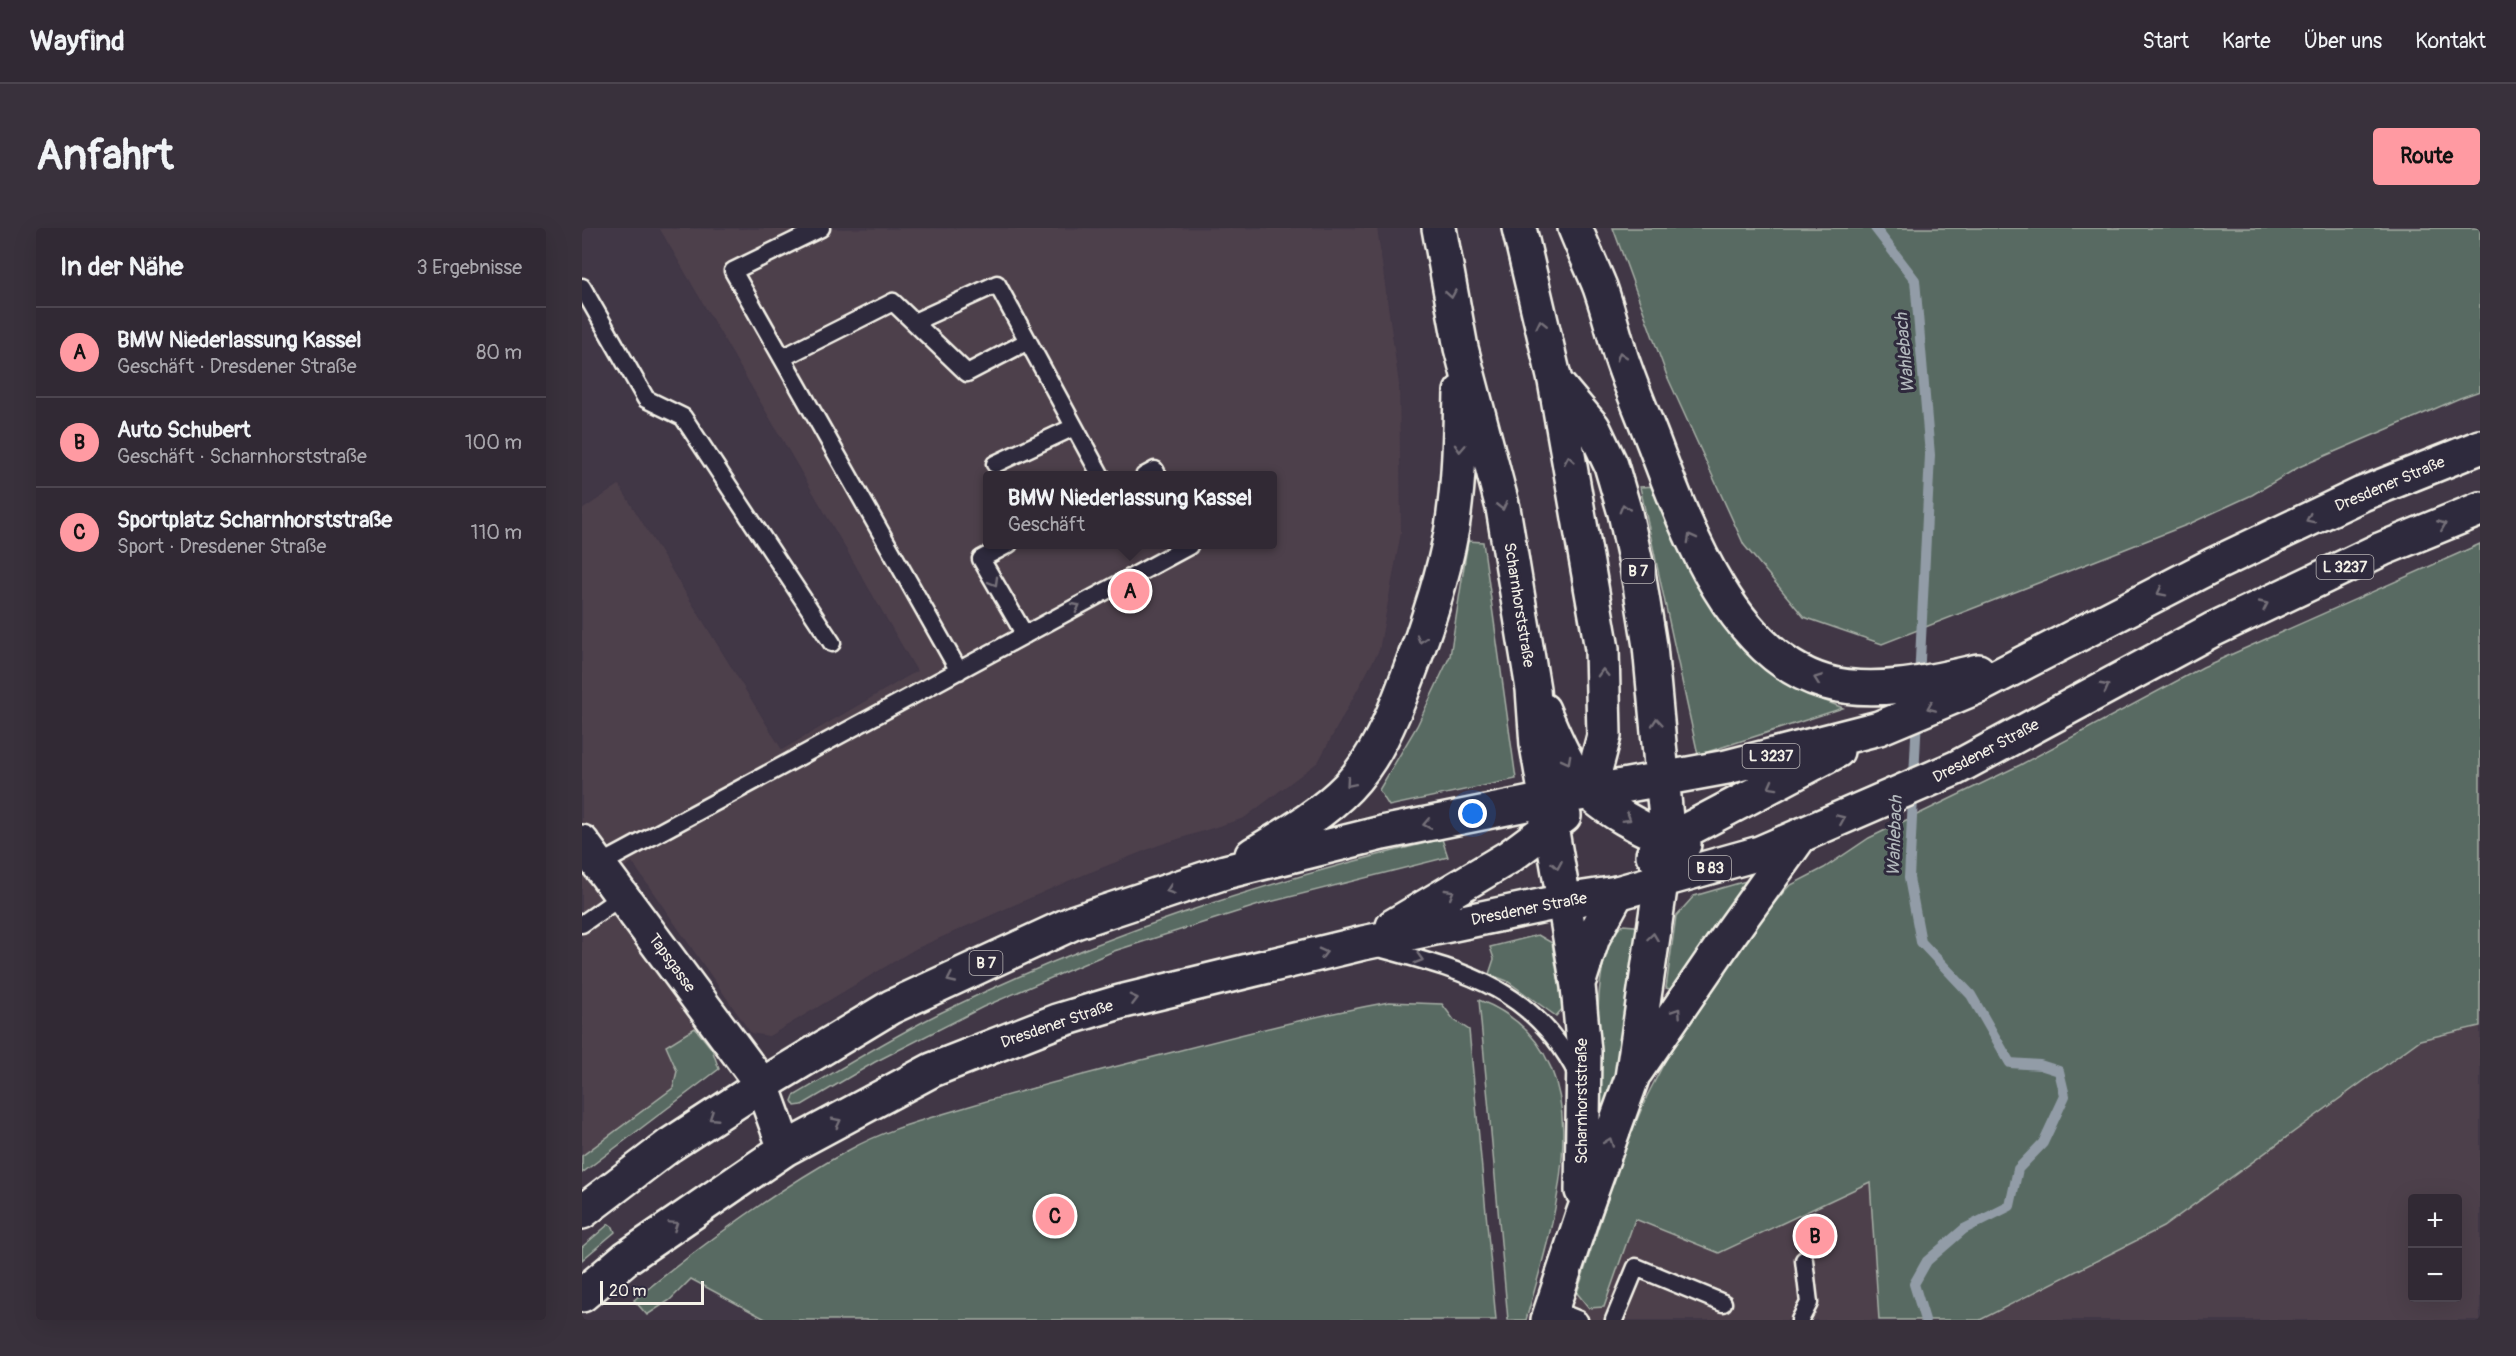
<!DOCTYPE html>
<html lang="de">
<head>
<meta charset="utf-8">
<style>
  :root { --surface:#312934; --page:#39313c; --text:#f1f3f6; --muted:#a8a6ac; --line:#4c454f; --accent:#ff9aa2 }
  body { margin:0; font-family:Pangolin,sans-serif; background:var(--page); color:var(--text) }
  .controls { position:absolute; right:18px; bottom:18px; display:grid; overflow:hidden; border-radius:6px; box-shadow:0 6px 24px #0002 }
  .controls button { width:54px; height:54px; display:grid; place-items:center; padding:0; border:0; border-bottom:2px solid var(--line); background:var(--surface); color:var(--text); font:30px sans-serif }
  .scale { position:absolute; left:18px; bottom:15px; width:104px; box-sizing:border-box; padding-left:6px; border:3px solid #f4f1e8; border-top:0; font-size:16px; line-height:21px; white-space:nowrap; color:#f4f1e8; -webkit-text-stroke:4px #2f2a3d; paint-order:stroke }
  .you { position:absolute; left:891px; top:586px; width:21px; height:21px; margin:-15px; border:4px solid #fff; border-radius:50%; background:#1a73e8; box-shadow:0 0 0 9px #1a73e833 }
  .badge { display:grid; place-items:center; width:39px; height:39px; border-radius:50%; background:var(--accent); color:#111; font-size:20px; font-weight:700 }
  .pin { position:absolute; translate:-50% -50%; border:3px solid #fff; box-shadow:0 2px 6px #0006 }
  .popup { position:absolute; left:401px; top:243px; width:294px; height:78px; box-sizing:border-box; display:grid; place-content:center; border-radius:6px; background:var(--surface); filter:drop-shadow(0 2px 4px #0005); font-size:20px; white-space:nowrap; color:var(--muted) }
  .popup b { font-size:22px; color:var(--text) }
  .popup::after { content:''; position:absolute; left:50%; top:100%; margin-left:-12px; border:12px solid transparent; border-top-color:var(--surface) }
  .list { margin:0; padding:0; list-style:none }
  h2 { display:flex; justify-content:space-between; align-items:center; height:78px; margin:0; padding:0 24px; font-size:26px }
  h2 small { font-size:20px; font-weight:400; color:var(--muted) }
  .list li { display:grid; grid-template-columns:39px 1fr auto; gap:18px; align-items:center; box-sizing:border-box; height:90px; padding:0 24px; border-top:2px solid var(--line) }
  .list b { display:block; font-size:22px; white-space:nowrap }
  .list p { margin:0; font-size:20px; white-space:nowrap; color:var(--muted) }
  .list em { font-size:20px; font-style:normal; color:var(--muted) }
  .map { position:relative; flex:none; width:1898px; height:1092px; overflow:hidden; border-radius:6px }
  header { display:flex; align-items:center; gap:36px; box-sizing:border-box; height:84px; padding:0 30px; background:var(--surface); border-bottom:2px solid var(--line) }
  header strong { font-size:28px }
  nav { display:flex; gap:33px; margin-inline-start:auto; font-size:21px }
  .intro { display:flex; align-items:center; justify-content:space-between; box-sizing:border-box; height:144px; padding:0 36px }
  h1 { margin:0; font-size:42px }
  .button { padding:15px 27px; border-radius:6px; background:var(--accent); color:#111; font-size:21px; font-weight:700 }
  main { display:flex; gap:36px; padding:0 36px }
  aside { flex:1; background:var(--surface); border-radius:6px; box-shadow:0 6px 24px #0002 }
  .map>svg:first-child { display:block }
  .built { fill:#4e404c; fill-rule:evenodd }
  .green { fill:#586a62; stroke:#a6aea5; stroke-width:1.5 }
  .lines { fill:none; stroke-linecap:round; stroke-linejoin:round }
  .stream { stroke:#929ca7; stroke-width:10 }
  .service-casing { stroke:#f4f1e8; stroke-width:21 }
  .minor-casing { stroke:#f4f1e8; stroke-width:38 }
  .primary-casing { stroke:#f4f1e8; stroke-width:38 }
  .service { stroke:#2f2a3d; stroke-width:16 }
  .minor { stroke:#2f2a3d; stroke-width:33 }
  .primary { stroke:#2f2a3d; stroke-width:33 }
  .oneway { stroke:#747079 }
  .labels { text-anchor:middle; dominant-baseline:central; stroke-width:6; stroke-linejoin:round; paint-order:stroke }
  .shield { fill:#2f2a3d; stroke:#b9b5b5; stroke-width:1.5 }
  .shield-label { font-size:15px; font-weight:bold; fill:#f4f1e8 }
  .street-label { font-size:16px; fill:#f4f1e8; stroke:#2f2a3d }
  .water-label { font-size:18px; font-style:italic; fill:#b2b8bc; stroke:#2f2a3d }
</style>
</head>
<body>
<header>
<strong>Wayfind</strong>
<nav><a>Start</a><a>Karte</a><a>Über uns</a><a>Kontakt</a></nav>
</header>
<div class="intro"><h1>Anfahrt</h1><a class="button">Route</a></div>
<main>
<aside>
<h2>In der Nähe<small>3 Ergebnisse</small></h2>
<ul class="list">
<li><span class="badge">A</span><div><b>BMW Niederlassung Kassel</b><p>Geschäft · Dresdener Straße</p></div><em>80 m</em></li>
<li><span class="badge">B</span><div><b>Auto Schubert</b><p>Geschäft · Scharnhorststraße</p></div><em>100 m</em></li>
<li><span class="badge">C</span><div><b>Sportplatz Scharnhorststraße</b><p>Sport · Dresdener Straße</p></div><em>110 m</em></li>
</ul>
</aside>
<div class="map">
<svg width="1898" height="1092" viewBox="0 0 1898 1092">
  <rect width="100%" height="100%" fill="#413746"/>
  <filter id="ink" filterUnits="userSpaceOnUse"><feTurbulence type="fractalNoise" baseFrequency=".0167" numOctaves="2"/><feDisplacementMap in="SourceGraphic" scale="12" xChannelSelector="R" yChannelSelector="G"/><feConvolveMatrix kernelMatrix="1 2 1 2 8 2 1 2 1" color-interpolation-filters="sRGB"/></filter>
  <g filter="url(#ink)">
    <!-- built -->
    <path class="built" d="M795 0 817 157 819 304 797 422 736 534 662 590 577 617 486 653 333 721 187 808 169 805 50 634 17 657 113 800 84 818 95 843 91 860 0 928V282L37 257 200 522 335 443 78 1ZM406 248H690V316H406Z
      M1898 798V1092H1398L1581 999 1838 812ZM1830 970H1876V1070H1830Z
      M1289 954 1297 1092H986L995 1065 1007 1080 1022 1079 1053 991 1137 1025Z"/>
    <!-- green -->
    <path class="green" d="M1031 0H1898V163L1878 170 1717 239 1670 267 1607 296 1300 416 1222 389 1162 317 1085 148Z
      M1074 258 1114 355 1163 425 1226 466 1261 480 1116 527 1058 259Z
      M886 313 901 314 934 551 807 578 797 562 835 498 868 428Z
      M1898 316V798L1838 812 1581 999 1398 1092H1297L1288 954 1137 1025 1053 991 1022 1079 1007 1080 995 1065 1039 930 1065 868 1093 814 1164 707 1207 658 1242 640 1287 610 1438 537 1621 439Z
      M860 611 866 629 680 676 532 723 401 779 293 834 220 877 213 878 210 873 212 868C260 840 308 810 358 785 521 705 685 653 860 611Z
      M1164 653H1167L1091 762 1084 760 1094 688 1112 668Z
      M1041 697 1053 698 1058 706 1038 826 1023 886 1018 882C1017 840 1006 723 1041 697Z
      M956 707 970 715 981 780 974 788 925 753 907 746 912 731 908 719Z
      M897 772C1030 824 972 992 944 1092H926Z
      M807 774 860 776 872 792 887 802 914 1092H185L109 1051 88 1072 65 1087 52 1072C117 1019 192 963 267 922 297 905 330 895 364 885 414 870 465 856 516 843 613 819 709 792 807 774Z
      M113 800 130 821 137 841 0 945V928L91 860 95 843 84 818Z
      M27 996 31 999 33 1004 0 1032V1019Z"/>
    <g class="lines">
      <!-- stream -->
      <path class="stream" d="M1293 0 1333 52 1348 227 1337 452
        M1335 489 1327 650 1339 714 1389 767 1428 835 1458 837 1477 843 1483 868 1461 915 1436 941 1428 978 1382 1001 1345 1033 1332 1056 1343 1092"/>
      <defs>
        <path id="service" d="M239 0 151 43 377 443
          M0 59 64 171 101 189 250 415
          M332 94 415 56 519 248
          M200 130 311 74 385 145 446 113
          M413 236 492 199
          M562 248 573 242 576 248
          M427 316 399 331 443 407
          M17 637 607 318 606 316
          M0 696 40 668
          M793 719C881 743 952 759 996 848
          M970 1081 997 1092
          M1032 1092 1054 1039 1141 1075
          M1218 1092 1227 1075 1222 1032"/>
        <path id="minor" d="M0 614 180 857
          M982 673 996 758 1002 824 1000 963
          M998 750 1011 709 1035 665
          M1054 843 1148 706 1219 607
          M966 1092 1000 989 1050 850 1079 654"/>
        <path id="primary" d="M857 0 879 120 921 280 951 461 955 517 982 673
          M937 0 973 153 1020 421 1022 508 1007 565
          M993 0C1001 20 1010 39 1018 59 1026 82 1032 106 1039 129 1049 159 1062 189 1073 218 1104 300 1150 427 1243 454 1292 468 1348 454 1396 443
          M974 155 1011 199 1029 237 1043 285 1056 344 1068 418 1086 612 1079 654
          M961 482C971 505 980 528 994 549 1013 578 1069 608 1102 616
          M670 627C703 607 739 587 766 559 793 531 810 491 823 456 842 406 861 352 870 300 877 254 878 209 879 164
          M1071 627 1086 612 1255 523
          M811 698 927 629 982 588
          M180 857 203 921
          M0 984 88 917 180 857 309 779 493 694 643 644 800 605 964 572 1145 539 1297 500 1395 459 1631 337 1780 266 1898 219
          M0 1067 44 1030 203 921 350 842 475 793 538 774 781 715 982 673 1035 665 1178 625 1374 540 1630 402 1800 321 1898 281"/>
      </defs>
      <!-- service casing -->
      <use href="#service" class="service-casing"/>
      <!-- minor casing -->
      <use href="#minor" class="minor-casing"/>
      <!-- primary casing -->
      <use href="#primary" class="primary-casing"/>
      <!-- service -->
      <use href="#service" class="service"/>
      <!-- minor -->
      <use href="#minor" class="minor"/>
      <!-- primary -->
      <use href="#primary" class="primary"/>
    </g>
    <!-- one-way arrows -->
    <defs><path id="oneway-chevron" d="M-2-3.5L2.5 0L-2 3.5" fill="none" stroke-width="1.6" stroke-linecap="round" stroke-linejoin="round" transform="scale(1.5)"/></defs>
    <g class="oneway">
      <use href="#oneway-chevron" transform="translate(869 66) rotate(80)"/>
      <use href="#oneway-chevron" transform="translate(959 96) rotate(-103)"/>
      <use href="#oneway-chevron" transform="translate(1039 128) rotate(-108)"/>
      <use href="#oneway-chevron" transform="translate(878 220) rotate(93)"/>
      <use href="#oneway-chevron" transform="translate(987 232) rotate(-100)"/>
      <use href="#oneway-chevron" transform="translate(920 278) rotate(77)"/>
      <use href="#oneway-chevron" transform="translate(1042 280) rotate(-106)"/>
      <use href="#oneway-chevron" transform="translate(1728 291) rotate(154)"/>
      <use href="#oneway-chevron" transform="translate(1860 297) rotate(-22)"/>
      <use href="#oneway-chevron" transform="translate(1109 310) rotate(-118)"/>
      <use href="#oneway-chevron" transform="translate(412 354) rotate(60)"/>
      <use href="#oneway-chevron" transform="translate(1579 364) rotate(153)"/>
      <use href="#oneway-chevron" transform="translate(1682 377) rotate(-25)"/>
      <use href="#oneway-chevron" transform="translate(494 379) rotate(-28)"/>
      <use href="#oneway-chevron" transform="translate(839 411) rotate(107)"/>
      <use href="#oneway-chevron" transform="translate(1021 445) rotate(-92)"/>
      <use href="#oneway-chevron" transform="translate(1236 451) rotate(-160)"/>
      <use href="#oneway-chevron" transform="translate(1523 459) rotate(-28)"/>
      <use href="#oneway-chevron" transform="translate(1349 479) rotate(157)"/>
      <use href="#oneway-chevron" transform="translate(1075 494) rotate(-95)"/>
      <use href="#oneway-chevron" transform="translate(985 532) rotate(62)"/>
      <use href="#oneway-chevron" transform="translate(768 555) rotate(131)"/>
      <use href="#oneway-chevron" transform="translate(1190 558) rotate(151)"/>
      <use href="#oneway-chevron" transform="translate(1045 590) rotate(32)"/>
      <use href="#oneway-chevron" transform="translate(1259 591) rotate(-23)"/>
      <use href="#oneway-chevron" transform="translate(845 596) rotate(169)"/>
      <use href="#oneway-chevron" transform="translate(975 637) rotate(80)"/>
      <use href="#oneway-chevron" transform="translate(588 662) rotate(161)"/>
      <use href="#oneway-chevron" transform="translate(868 665) rotate(-31)"/>
      <use href="#oneway-chevron" transform="translate(1071 709) rotate(-82)"/>
      <use href="#oneway-chevron" transform="translate(741 725) rotate(-14)"/>
      <use href="#oneway-chevron" transform="translate(837 731) rotate(16)"/>
      <use href="#oneway-chevron" transform="translate(369 751) rotate(155)"/>
      <use href="#oneway-chevron" transform="translate(552 771) rotate(-14)"/>
      <use href="#oneway-chevron" transform="translate(1095 784) rotate(-56)"/>
      <use href="#oneway-chevron" transform="translate(131 889) rotate(147)"/>
      <use href="#oneway-chevron" transform="translate(255 894) rotate(-27)"/>
      <use href="#oneway-chevron" transform="translate(1027 914) rotate(-70)"/>
      <use href="#oneway-chevron" transform="translate(92 997) rotate(-34)"/>
    </g>
  </g>
  <g class="labels">
    <!-- shield labels -->
    <g class="shield">
      <rect x="1734.5" y="327" width="57" height="24" rx="4.5"/>
      <rect x="1039.5" y="331" width="33" height="24" rx="4.5"/>
      <rect x="1160.5" y="516" width="57" height="24" rx="4.5"/>
      <rect x="1107" y="628" width="42" height="24" rx="4.5"/>
      <rect x="387.5" y="723" width="33" height="24" rx="4.5"/>
    </g>
    <g class="shield-label">
      <text x="1763" y="339">L 3237</text>
      <text x="1056" y="343">B 7</text>
      <text x="1189" y="528">L 3237</text>
      <text x="1128" y="640">B 83</text>
      <text x="404" y="735">B 7</text>
    </g>
    <!-- street labels -->
    <g class="street-label">
      <text transform="translate(1808 256) rotate(-23)">Dresdener Straße</text>
      <text transform="translate(937 377) rotate(81)">Scharnhorststraße</text>
      <text transform="translate(1404 523) rotate(-28)">Dresdener Straße</text>
      <text transform="translate(947 681) rotate(-11)">Dresdener Straße</text>
      <text transform="translate(90 735) rotate(54)">Tapsgasse</text>
      <text transform="translate(475 796) rotate(-19)">Dresdener Straße</text>
      <text transform="translate(1000 873) rotate(-90)">Scharnhorststraße</text>
    </g>
    <!-- water labels -->
    <g class="water-label">
      <text transform="translate(1323 125) rotate(-95)">Wahlebach</text>
      <text transform="translate(1313 608) rotate(-88)">Wahlebach</text>
    </g>
  </g>
</svg>
<div class="controls">
<button>+</button>
<button>−</button>
</div>
<div class="scale">20 m</div>
<div class="you"></div>
<div class="pin badge" style="left:548px;top:363px">A</div>
<div class="popup"><b>BMW Niederlassung Kassel</b>Geschäft</div>
<div class="pin badge" style="left:1233px;top:1008px">B</div>
<div class="pin badge" style="left:473px;top:988px">C</div>
</div>
</main>
</body>
</html>
